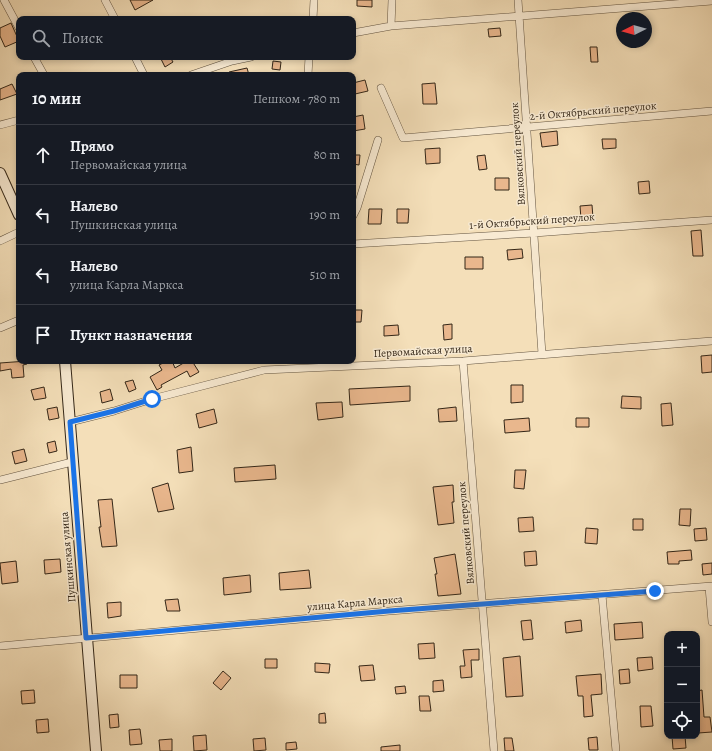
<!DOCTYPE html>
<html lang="ru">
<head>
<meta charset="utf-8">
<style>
  :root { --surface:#171b24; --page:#242831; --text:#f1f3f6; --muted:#9ea1a6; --line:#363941 }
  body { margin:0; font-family:Alegreya,serif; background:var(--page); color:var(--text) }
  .controls { position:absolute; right:12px; bottom:12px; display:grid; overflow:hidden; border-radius:8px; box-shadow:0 2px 6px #0003 }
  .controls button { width:36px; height:36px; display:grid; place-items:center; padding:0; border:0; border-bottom:1px solid var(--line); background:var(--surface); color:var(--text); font:20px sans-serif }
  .compass { position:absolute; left:616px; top:12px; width:36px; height:36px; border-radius:50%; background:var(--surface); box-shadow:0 2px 6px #0003; rotate:265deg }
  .stop { position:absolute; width:12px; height:12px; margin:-9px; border:3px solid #1a73e8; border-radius:50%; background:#fff }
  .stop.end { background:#1a73e8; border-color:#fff; box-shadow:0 1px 4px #0008 }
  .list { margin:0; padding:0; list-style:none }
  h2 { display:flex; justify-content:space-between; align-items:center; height:52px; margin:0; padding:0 16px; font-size:17px }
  h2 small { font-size:13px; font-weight:400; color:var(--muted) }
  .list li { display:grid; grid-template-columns:26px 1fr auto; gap:12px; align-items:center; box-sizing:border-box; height:60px; padding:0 16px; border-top:1px solid var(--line) }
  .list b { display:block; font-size:15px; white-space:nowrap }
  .list p { margin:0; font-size:13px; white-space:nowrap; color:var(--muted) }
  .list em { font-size:13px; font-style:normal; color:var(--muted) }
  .icon { flex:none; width:22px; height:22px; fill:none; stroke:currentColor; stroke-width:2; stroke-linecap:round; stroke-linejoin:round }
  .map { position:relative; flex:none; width:712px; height:751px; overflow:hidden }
  .search { position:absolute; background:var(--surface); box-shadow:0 2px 6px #0003; left:16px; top:16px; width:340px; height:44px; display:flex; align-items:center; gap:10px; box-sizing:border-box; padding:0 14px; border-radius:8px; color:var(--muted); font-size:15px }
  .panel { position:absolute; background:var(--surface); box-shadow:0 2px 6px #0003; left:16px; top:72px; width:340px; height:292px; border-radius:8px }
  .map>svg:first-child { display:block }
  .building { fill:#e9b78d; stroke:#332617 }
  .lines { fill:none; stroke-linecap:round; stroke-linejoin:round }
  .street-casing { stroke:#635440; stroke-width:8 }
  .secondary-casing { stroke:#332617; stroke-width:12 }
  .street { stroke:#f8ead2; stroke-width:7 }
  .secondary { stroke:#f8ead2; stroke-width:10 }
  .route { stroke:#1a73e8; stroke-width:5 }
  .labels { text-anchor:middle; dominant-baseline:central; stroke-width:3; stroke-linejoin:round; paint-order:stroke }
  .street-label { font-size:11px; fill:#332617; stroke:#f8ead2 }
</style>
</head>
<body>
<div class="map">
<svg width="712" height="751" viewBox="0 0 712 751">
  <rect width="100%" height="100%" fill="#f4dfb9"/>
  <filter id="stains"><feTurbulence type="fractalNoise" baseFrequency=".005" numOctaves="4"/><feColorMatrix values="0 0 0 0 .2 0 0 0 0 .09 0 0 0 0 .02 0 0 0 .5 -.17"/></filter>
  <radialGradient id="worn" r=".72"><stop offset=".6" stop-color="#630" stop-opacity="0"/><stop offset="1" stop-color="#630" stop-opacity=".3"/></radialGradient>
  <!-- building -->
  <path class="building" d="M130 0H153L135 10Z
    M357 0H372V7L357 6Z
    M11 23 19 41 5 47 0 36V28Z
    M500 28 501 36 489 37 488 29Z
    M590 47H597L598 62H591Z
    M160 57H170L173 62 165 67Z
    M273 61 281 62 280 70 272 69Z
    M247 68 249 75H229V72Z
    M365 80 368 91 355 94 353 83Z
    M435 83 437 104H423L422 84Z
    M12 84 17 94 0 100V89Z
    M363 115 365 129 353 131V117Z
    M557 131 558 145 542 147 540 133Z
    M602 139H616V148L603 149Z
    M440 148V163L426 164 425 149Z
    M353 155H360L359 165 353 164Z
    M485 155 487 169 479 170 477 156Z
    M495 178H509V190H495Z
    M649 181 650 193 639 194 638 182Z
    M592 205 593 218 581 219 580 206Z
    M369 209H382L381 224H368Z
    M397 209H409L408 223H397Z
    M701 230 703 256H693L691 231Z
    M522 249 523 258 508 260 507 250Z
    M465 257H483V269H465Z
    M353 310H362L361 322H353Z
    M452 324V339L444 340 443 325Z
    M398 325 399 335 384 336V326Z
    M712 355V372L702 373 701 356Z
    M27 361V364L23 365 24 377 12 378 11 369 0 371V363Z
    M167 361H172L175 368 187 361H192L199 372 190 377 187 371 161 385 162 387 157 390 150 377 162 370 159 365Z
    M133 380 136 389 129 392 125 382Z
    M511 385H523V402L511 403Z
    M410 386V401L350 405 349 389Z
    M44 387 46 398 34 400 31 390Z
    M110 389 113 400 102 403 100 392Z
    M622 396 641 397V409L621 408Z
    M342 402 343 417 318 420 316 403Z
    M671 403 673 425 662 426 661 404Z
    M57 407 59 418 49 420 47 409Z
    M456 407 457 421 439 422 438 409Z
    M214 409 217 423 199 428 196 414Z
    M529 418 530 431 505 433 504 420Z
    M576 418H589V427H576Z
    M55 441 57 451 49 453 47 443Z
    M191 447 193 471 179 473 177 450Z
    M24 449 27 461 15 464 12 452Z
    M275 465 276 479 235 482 234 468Z
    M515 470H526L524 489 514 488Z
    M168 483 174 509 158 512 152 488Z
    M453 485 454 502H452L454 523 438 525 433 487Z
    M112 499 117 546 102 547 99 527H101L98 500Z
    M680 509H691L690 526 679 525Z
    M533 517 534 531 519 532 518 518Z
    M633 519H643V530H633Z
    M586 528 598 529 597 544 585 543Z
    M706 528 707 540 695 541 694 529Z
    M691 550 692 560 679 561V564H668L667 552Z
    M536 551 537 565 525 566 524 552Z
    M455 554 461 594 438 596 435 574H437L434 558Z
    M60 559 61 572 45 574 44 560Z
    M16 561 18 582 2 584 0 563Z
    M712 563V574L703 575 702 564Z
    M309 570 311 588 280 590 279 573Z
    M250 575 251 592 224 595 223 578Z
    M178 599 180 611H167L165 600Z
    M121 602V616L108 618 107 603Z
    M531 620 533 639 523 640 521 621Z
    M581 620 582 631 566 633 565 622Z
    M642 622 643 638 615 640 614 624Z
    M434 643 435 658 419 659 418 644Z
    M479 649V660H471L472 677 461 678 460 666H465L463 650Z
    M520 656 523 696 506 697 503 658Z
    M652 657 653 669 638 671 637 658Z
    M265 659H277V668H265Z
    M315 663 330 664 329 673 315 672Z
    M373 665 375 680 361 681 359 666Z
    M629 669 630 683 620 684 619 670Z
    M223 671 231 678 221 690 213 683Z
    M601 674 602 694 591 695 593 716 584 717 583 696H578L576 676Z
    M120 675H137V688H120Z
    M443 680 444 691 433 692V681Z
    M405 686 406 693 396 694 395 687Z
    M34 690 35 703 22 704 21 691Z
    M702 690 704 717H710L712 732 698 733 697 691Z
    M419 696H429L431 711H420Z
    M640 706H651L653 726 641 727Z
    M325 713 326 723H319V714Z
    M118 714 119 727 110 728 109 715Z
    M48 719 49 732 37 733 36 720Z
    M140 729 142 744 130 745 129 730Z
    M206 735 207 750 194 751 193 736Z
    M672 736H685L686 748 673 749Z
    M597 737 598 750H589L588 738Z
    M265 738 266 750 254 751 253 739Z
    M504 738H512L514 751H505Z
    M172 739V751H160L159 740Z
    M296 742 297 749 286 750V743Z
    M400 745V751H381V747Z"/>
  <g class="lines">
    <defs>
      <path id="street" d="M4 0 19 28
        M105 0 115 19
        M518 0 542 354
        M313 19 314 0
        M391 26 392 0
        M353 33 391 26 712 1
        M34 57 44 75
        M135 57 144 75
        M191 75 232 61 251 57
        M308 75 309 57
        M381 88 403 138 712 111
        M0 125 19 120
        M353 216 357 208 378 140
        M0 241 19 232
        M353 244 534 233 712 220
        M0 328 19 320
        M463 361 494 751
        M70 422 114 411 152 399 264 370 463 361 712 341
        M0 480 72 462
        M709 587 712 622
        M602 595 616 751
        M0 646 389 611 712 586"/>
      <path id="secondary" d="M0 173 19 215
        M65 361 96 751"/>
    </defs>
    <!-- street casing -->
    <use href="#street" class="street-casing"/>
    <!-- secondary casing -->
    <use href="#secondary" class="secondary-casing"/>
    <!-- street -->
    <use href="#street" class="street"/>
    <!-- secondary -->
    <use href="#secondary" class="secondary"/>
  </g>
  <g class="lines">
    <!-- route -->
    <path class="route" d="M152 399 114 411 70 422 86 638 389 611 655 591"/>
  </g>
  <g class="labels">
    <!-- street labels -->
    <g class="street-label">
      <text transform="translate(593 111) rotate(-5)">2-й Октябрьский переулок</text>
      <text transform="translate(518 154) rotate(-94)">Вялковский переулок</text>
      <text transform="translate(532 221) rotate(-4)">1-й Октябрьский переулок</text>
      <text transform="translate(423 351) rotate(-3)">Первомайская улица</text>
      <text transform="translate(466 533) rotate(-95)">Вялковский переулок</text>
      <text transform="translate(68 557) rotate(-95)">Пушкинская улица</text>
      <text transform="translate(355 603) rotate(-5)">улица Карла Маркса</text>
    </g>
  </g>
  <rect width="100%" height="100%" filter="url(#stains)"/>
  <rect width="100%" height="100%" fill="url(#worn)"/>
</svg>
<div class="controls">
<button>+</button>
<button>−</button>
<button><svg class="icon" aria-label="locate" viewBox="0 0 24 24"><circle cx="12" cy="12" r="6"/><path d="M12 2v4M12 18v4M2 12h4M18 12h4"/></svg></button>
</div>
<svg class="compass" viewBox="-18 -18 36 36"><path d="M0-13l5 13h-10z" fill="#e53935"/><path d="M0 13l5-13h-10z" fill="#9ea1a6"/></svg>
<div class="stop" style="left:152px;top:399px"></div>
<div class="stop end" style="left:655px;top:591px"></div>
<div class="search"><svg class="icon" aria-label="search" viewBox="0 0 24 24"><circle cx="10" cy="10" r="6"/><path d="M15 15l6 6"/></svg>Поиск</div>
<section class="panel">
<h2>10 мин<small>Пешком · 780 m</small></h2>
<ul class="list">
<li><svg class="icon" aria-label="ahead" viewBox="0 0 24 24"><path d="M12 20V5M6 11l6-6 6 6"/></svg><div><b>Прямо</b><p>Первомайская улица</p></div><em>80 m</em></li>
<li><svg class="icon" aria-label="left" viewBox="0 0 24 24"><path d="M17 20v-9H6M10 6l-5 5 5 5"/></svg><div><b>Налево</b><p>Пушкинская улица</p></div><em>190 m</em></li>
<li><svg class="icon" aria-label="left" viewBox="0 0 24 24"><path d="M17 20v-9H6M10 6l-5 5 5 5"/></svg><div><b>Налево</b><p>улица Карла Маркса</p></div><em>510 m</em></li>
<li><svg class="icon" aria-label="arrive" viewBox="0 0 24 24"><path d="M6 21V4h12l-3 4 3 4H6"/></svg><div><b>Пункт назначения</b></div></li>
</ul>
</section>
</div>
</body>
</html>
